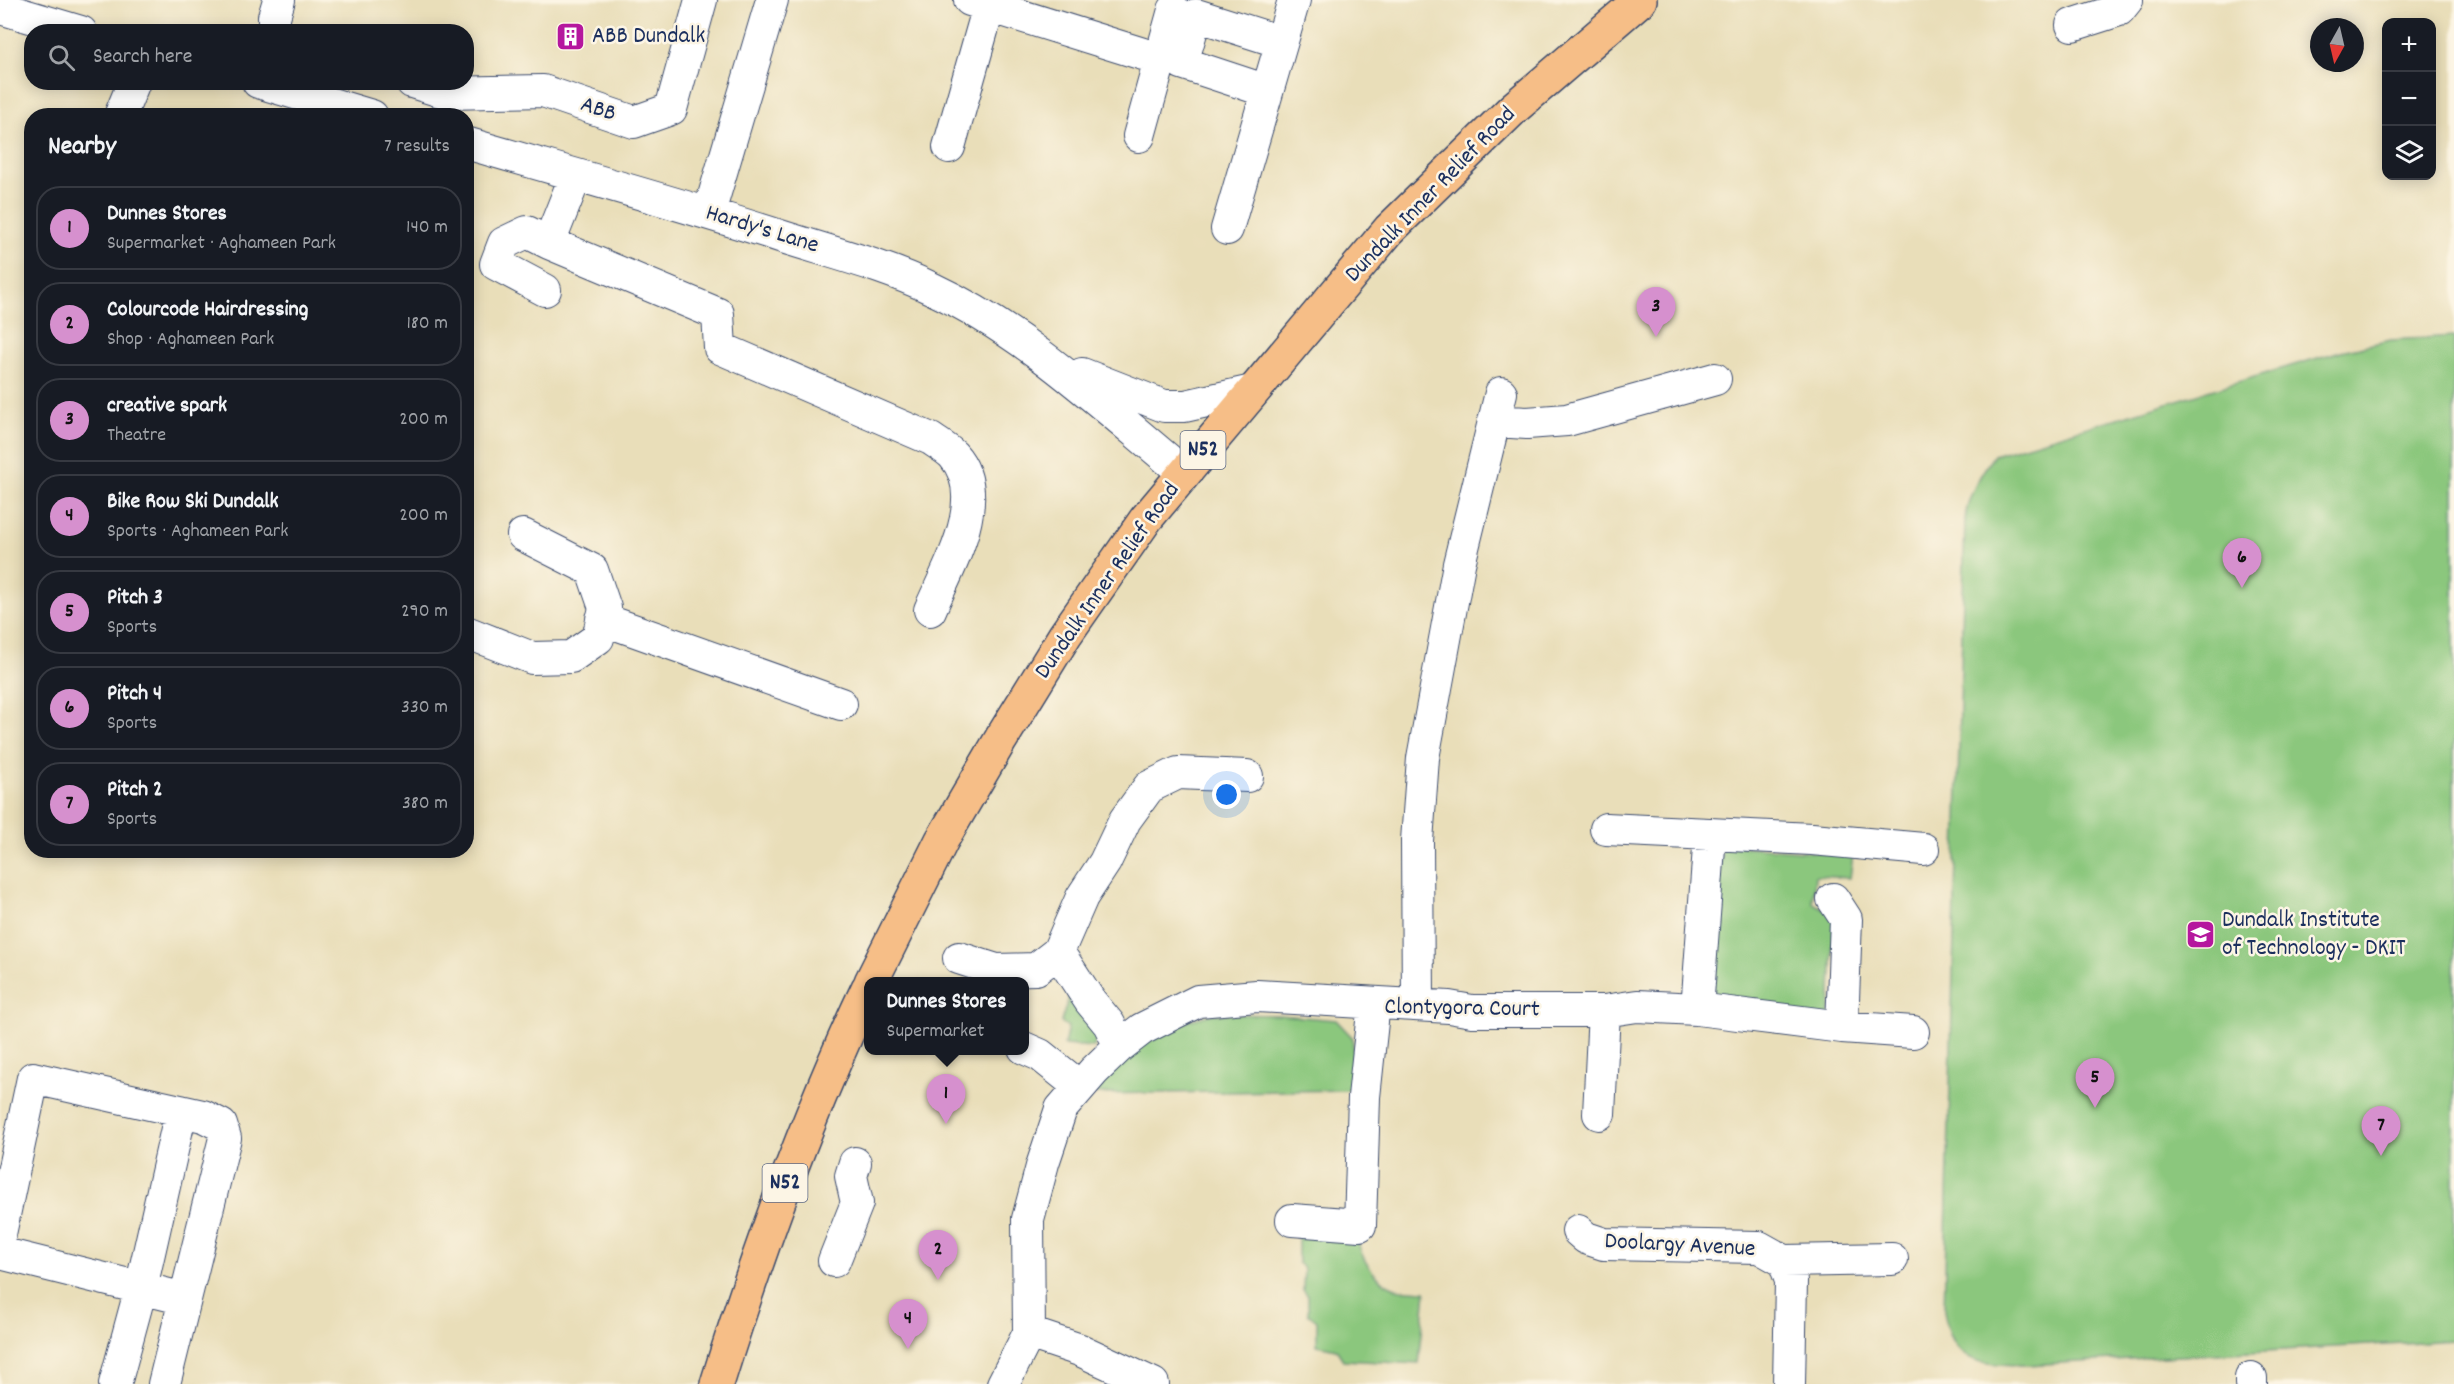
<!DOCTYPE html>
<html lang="en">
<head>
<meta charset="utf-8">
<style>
  :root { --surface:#171b24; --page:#242831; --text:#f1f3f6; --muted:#9ea1a6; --line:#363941; --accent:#d690ce }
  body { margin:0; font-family:Dekko,sans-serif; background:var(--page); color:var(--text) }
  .controls { position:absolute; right:18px; top:18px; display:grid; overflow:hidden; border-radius:12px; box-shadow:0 3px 15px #0003 }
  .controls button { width:54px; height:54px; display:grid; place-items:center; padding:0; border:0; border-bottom:2px solid var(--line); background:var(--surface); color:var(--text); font:30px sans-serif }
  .compass { position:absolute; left:2310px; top:18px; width:54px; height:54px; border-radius:50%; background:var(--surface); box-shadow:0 3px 15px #0003; rotate:188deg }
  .you { position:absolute; left:1227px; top:795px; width:21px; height:21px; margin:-15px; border:4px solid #fff; border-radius:50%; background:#1a73e8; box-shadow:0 0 0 9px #1a73e833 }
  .badge { display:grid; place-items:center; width:39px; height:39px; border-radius:50%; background:var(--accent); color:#111; font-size:20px; font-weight:700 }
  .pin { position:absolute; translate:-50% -50px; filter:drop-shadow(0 2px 3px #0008) }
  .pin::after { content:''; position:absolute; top:32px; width:21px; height:18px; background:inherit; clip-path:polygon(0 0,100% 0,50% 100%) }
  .popup { position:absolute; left:864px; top:977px; width:165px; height:78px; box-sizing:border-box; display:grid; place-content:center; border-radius:12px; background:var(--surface); filter:drop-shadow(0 2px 4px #0005); font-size:20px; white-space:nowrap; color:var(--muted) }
  .popup b { font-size:22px; color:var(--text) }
  .popup::after { content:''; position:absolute; left:50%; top:100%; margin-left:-12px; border:12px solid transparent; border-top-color:var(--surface) }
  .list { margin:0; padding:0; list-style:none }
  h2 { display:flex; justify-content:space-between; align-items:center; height:78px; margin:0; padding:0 24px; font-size:26px }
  h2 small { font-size:20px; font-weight:400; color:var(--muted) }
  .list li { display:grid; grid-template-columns:39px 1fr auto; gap:18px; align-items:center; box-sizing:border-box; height:84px; margin:0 12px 12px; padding:0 12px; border:2px solid var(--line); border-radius:24px }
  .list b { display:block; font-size:22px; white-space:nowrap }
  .list p { margin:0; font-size:20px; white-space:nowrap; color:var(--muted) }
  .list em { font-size:20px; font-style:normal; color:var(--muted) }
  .icon { flex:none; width:33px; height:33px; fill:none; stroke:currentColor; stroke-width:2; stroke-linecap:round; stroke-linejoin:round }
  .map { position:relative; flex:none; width:2454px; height:1384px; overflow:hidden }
  .search { position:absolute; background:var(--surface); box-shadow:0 3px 15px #0003; left:24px; top:24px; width:450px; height:66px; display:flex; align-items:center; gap:15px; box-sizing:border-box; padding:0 21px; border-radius:24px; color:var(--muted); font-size:22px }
  .panel { position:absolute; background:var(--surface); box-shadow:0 3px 15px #0003; left:24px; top:108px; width:450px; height:750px; border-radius:24px }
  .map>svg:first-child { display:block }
  .green { fill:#8bc77d; stroke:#537b6e; stroke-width:1.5 }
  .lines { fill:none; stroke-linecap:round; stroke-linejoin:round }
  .minor-casing { stroke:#3a496c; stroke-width:34 }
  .major-casing { stroke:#3a496c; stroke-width:36 }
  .minor { stroke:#fff; stroke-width:32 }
  .major { stroke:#f6be87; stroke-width:33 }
  .labels { text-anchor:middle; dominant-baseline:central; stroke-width:5; stroke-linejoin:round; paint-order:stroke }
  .shield { fill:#fcf5e5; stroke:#5e6a86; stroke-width:1.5 }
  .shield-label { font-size:22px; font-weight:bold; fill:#1b2f5e }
  .poi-label { font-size:24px; fill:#1b2f5e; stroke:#fcf5e5; text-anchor:start }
  .street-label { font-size:24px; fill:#1b2f5e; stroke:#fcf5e5 }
</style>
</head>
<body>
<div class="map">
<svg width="2454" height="1384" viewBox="0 0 2454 1384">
  <rect width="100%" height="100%" fill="#fcf5e5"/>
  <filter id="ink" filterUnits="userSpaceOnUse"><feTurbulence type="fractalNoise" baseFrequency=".0167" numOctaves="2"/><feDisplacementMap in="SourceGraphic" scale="12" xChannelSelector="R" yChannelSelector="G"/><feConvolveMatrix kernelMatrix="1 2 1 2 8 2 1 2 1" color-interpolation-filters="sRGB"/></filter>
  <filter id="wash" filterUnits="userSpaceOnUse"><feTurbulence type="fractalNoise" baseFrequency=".008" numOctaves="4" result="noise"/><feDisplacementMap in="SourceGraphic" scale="24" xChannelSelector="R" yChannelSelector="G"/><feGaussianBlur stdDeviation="1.35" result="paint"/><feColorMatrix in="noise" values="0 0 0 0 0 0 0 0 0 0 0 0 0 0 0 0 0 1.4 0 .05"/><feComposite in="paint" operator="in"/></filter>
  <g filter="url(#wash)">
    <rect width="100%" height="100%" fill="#e9deb9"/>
    <!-- green -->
    <path class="green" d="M2454 336V1340L2027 1365C1978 1364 1954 1366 1944 1311L1965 520C1967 496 1980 475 1994 455L2341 351 2391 340Z
      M1722 845 1853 855 1850 878 1815 876 1813 903 1834 914 1830 1019 1706 1007Z
      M1069 996 1097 1036 1094 1047 1064 1045 1068 1027 1061 1022Z
      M1212 1014 1279 1015 1336 1020 1353 1038 1352 1090 1095 1094 1096 1086 1130 1051 1187 1021Z
      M1298 1235 1358 1239C1360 1258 1374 1279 1393 1287 1402 1291 1416 1290 1426 1291L1419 1364 1343 1360 1336 1349 1317 1345V1321L1308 1314V1296L1303 1290 1304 1269 1298 1263Z"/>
  </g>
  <g filter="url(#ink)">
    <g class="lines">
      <defs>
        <path id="minor" d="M970 0 1143 54
          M0 8 81 32
          M2072 25 2119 10 2127 0
          M274 32V17L279 0
          M258 82 372 116
          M412 82 447 93 543 91 634 122 671 109 701 0
          M1267 91 1182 63 1196 15 1281 42
          M120 116 134 82
          M1139 136 1174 10
          M466 143C572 174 678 203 783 237 833 253 886 266 933 289 1027 333 1104 407 1184 473
          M949 147 989 6
          M576 175 549 243 718 314 720 348 931 439C938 444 947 449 953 455 991 497 948 568 930 610
          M709 213 772 0
          M1227 229 1294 0
          M545 290 496 264 504 243 527 232 549 243
          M1082 374 1164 406H1185L1252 391
          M1495 421 1527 423 1567 420 1715 379
          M602 619 841 704
          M466 632 532 658 571 657 598 638 605 608 592 570 523 535
          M1606 829 1812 839 1923 849
          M1833 899 1846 919 1842 1027
          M959 958 996 970 1036 969 1058 952
          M1418 1005 1417 841 1423 758 1459 564 1501 393
          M1697 1009 1710 834
          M1120 1046 1109 1024 1090 1001 1058 952 1082 897 1105 862 1125 820 1149 787 1178 773 1247 776
          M1024 1048 1040 1055 1080 1087
          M1599 1114 1604 1011
          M1292 1220 1360 1225 1364 1097 1374 1003
          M1578 1231 1586 1238 1604 1244 1759 1247 1784 1261 1892 1259
          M0 1234 33 1078 203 1116 221 1125 225 1138 164 1384
          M0 1253 185 1299
          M834 1261 857 1203 851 1176 855 1163
          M1784 1261 1791 1281 1789 1384
          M1029 1333 1080 1350 1153 1384
          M2251 1378V1384
          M115 1384 141 1288 181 1111
          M1003 1384 1029 1333 1028 1219 1043 1163 1061 1109 1094 1071 1120 1046 1142 1029 1198 1001 1257 996 1449 1007 1472 1011H1604L1637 1006 1697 1009 1842 1027 1913 1032"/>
        <path id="major" d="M871 982 942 840 1001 739 1065 635 1146 519 1389 230 1514 108 1640 0
          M717 1384C759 1249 807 1116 868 988"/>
      </defs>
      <!-- minor casing -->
      <use href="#minor" class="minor-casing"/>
      <!-- major casing -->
      <use href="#major" class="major-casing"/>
      <!-- minor -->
      <use href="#minor" class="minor"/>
      <!-- major -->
      <use href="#major" class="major"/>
    </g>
  </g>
  <!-- icons -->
  <defs>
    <symbol id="building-square" viewBox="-11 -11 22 22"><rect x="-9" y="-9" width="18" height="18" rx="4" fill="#b5179e" stroke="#fcf5e5"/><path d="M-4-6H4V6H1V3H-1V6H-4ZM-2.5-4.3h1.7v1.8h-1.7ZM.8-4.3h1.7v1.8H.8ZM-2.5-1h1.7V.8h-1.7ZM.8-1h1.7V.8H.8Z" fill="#fff"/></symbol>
    <symbol id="university-square" viewBox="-11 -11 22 22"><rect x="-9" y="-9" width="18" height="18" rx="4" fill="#b5179e" stroke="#fcf5e5"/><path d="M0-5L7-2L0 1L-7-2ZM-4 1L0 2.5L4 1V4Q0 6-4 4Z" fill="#fff"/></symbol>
  </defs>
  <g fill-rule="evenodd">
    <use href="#building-square" x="554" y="20" width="33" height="33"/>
    <use href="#university-square" x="2184" y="918" width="33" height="33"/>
  </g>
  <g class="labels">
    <!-- shield labels -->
    <g class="shield">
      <rect x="1180.5" y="431" width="45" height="38" rx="4.5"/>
      <rect x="762.5" y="1164" width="45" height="38" rx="4.5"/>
    </g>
    <g class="shield-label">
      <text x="1203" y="450">N52</text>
      <text x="785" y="1183">N52</text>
    </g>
    <!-- poi labels -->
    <g class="poi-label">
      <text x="592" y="37">ABB Dundalk</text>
      <text x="2222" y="921">Dundalk Institute<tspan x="2222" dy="28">of Technology - DKIT</tspan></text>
    </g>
    <!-- street labels -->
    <g class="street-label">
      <text transform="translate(598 110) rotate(19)">ABB</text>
      <text transform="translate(1431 195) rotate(-46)">Dundalk Inner Relief Road</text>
      <text transform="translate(762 230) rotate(17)">Hardy's Lane</text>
      <text transform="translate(1108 581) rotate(-55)">Dundalk Inner Relief Road</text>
      <text transform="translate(1462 1009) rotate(1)">Clontygora Court</text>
      <text transform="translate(1680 1246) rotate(3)">Doolargy Avenue</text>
    </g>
  </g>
</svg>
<div class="controls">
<button>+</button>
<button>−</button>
<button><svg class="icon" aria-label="layers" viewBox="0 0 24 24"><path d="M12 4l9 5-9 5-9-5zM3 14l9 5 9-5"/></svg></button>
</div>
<svg class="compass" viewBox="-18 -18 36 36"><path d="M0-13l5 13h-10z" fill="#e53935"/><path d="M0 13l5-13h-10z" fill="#9ea1a6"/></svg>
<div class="you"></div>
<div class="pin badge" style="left:946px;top:1124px">1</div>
<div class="popup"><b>Dunnes Stores</b>Supermarket</div>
<div class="pin badge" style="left:938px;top:1280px">2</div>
<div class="pin badge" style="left:1656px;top:337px">3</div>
<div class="pin badge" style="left:908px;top:1349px">4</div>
<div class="pin badge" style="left:2095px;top:1108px">5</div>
<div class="pin badge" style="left:2242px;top:588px">6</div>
<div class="pin badge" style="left:2381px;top:1156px">7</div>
<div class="search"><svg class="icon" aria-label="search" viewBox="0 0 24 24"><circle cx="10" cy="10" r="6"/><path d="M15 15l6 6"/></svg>Search here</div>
<section class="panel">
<h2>Nearby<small>7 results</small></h2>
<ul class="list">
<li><span class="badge">1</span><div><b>Dunnes Stores</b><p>Supermarket · Aghameen Park</p></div><em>140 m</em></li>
<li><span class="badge">2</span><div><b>Colourcode Hairdressing</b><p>Shop · Aghameen Park</p></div><em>180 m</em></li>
<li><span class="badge">3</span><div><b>creative spark</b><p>Theatre</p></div><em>200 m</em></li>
<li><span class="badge">4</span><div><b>Bike Row Ski Dundalk</b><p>Sports · Aghameen Park</p></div><em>200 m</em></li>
<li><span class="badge">5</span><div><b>Pitch 3</b><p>Sports</p></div><em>290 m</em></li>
<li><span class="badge">6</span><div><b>Pitch 4</b><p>Sports</p></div><em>330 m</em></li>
<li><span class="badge">7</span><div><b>Pitch 2</b><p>Sports</p></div><em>380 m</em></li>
</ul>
</section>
</div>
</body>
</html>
